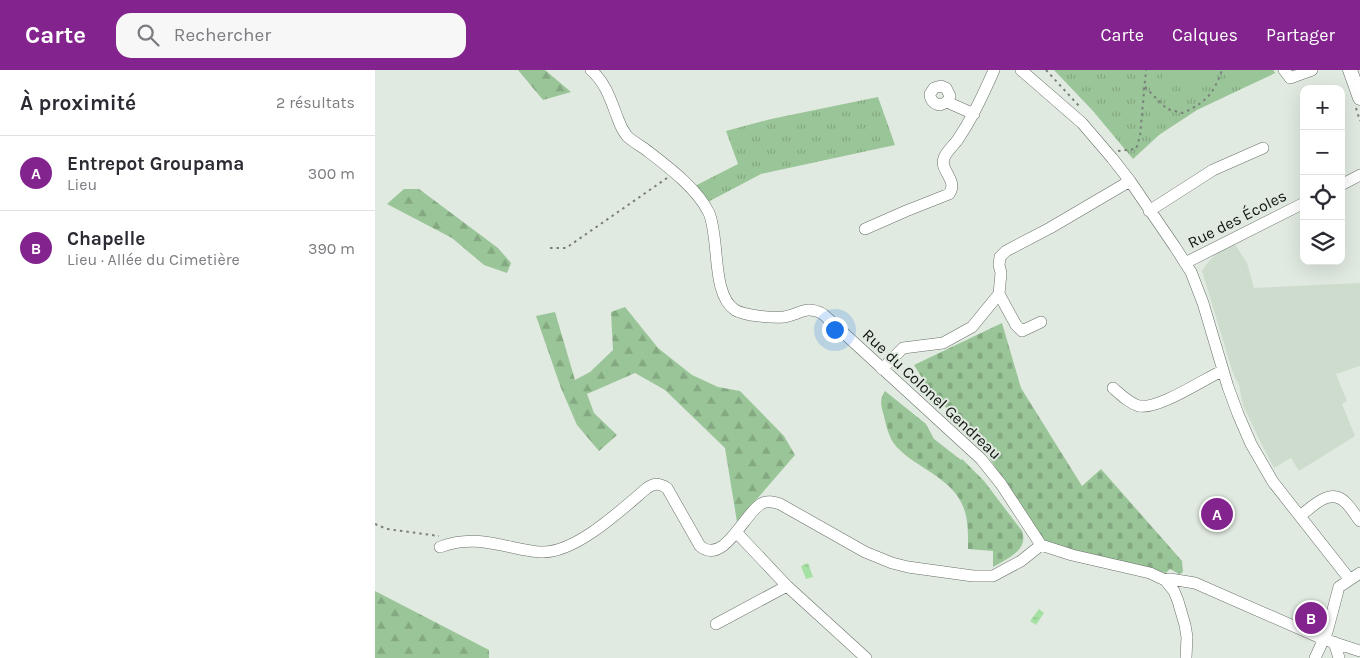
<!DOCTYPE html>
<html lang="fr">
<head>
<meta charset="utf-8">
<style>
  :root { --surface:#fff; --page:#f7f7f7; --text:#2b2b33; --muted:#7c7c81; --line:#e1e1e2; --accent:#83238e }
  body { margin:0; font-family:Karla,sans-serif; background:var(--page); color:var(--text) }
  .controls { position:absolute; right:15px; top:15px; display:grid; overflow:hidden; border-radius:10px; box-shadow:0 5px 20px #0002 }
  .controls button { width:45px; height:45px; display:grid; place-items:center; padding:0; border:0; border-bottom:1px solid var(--line); background:var(--surface); color:var(--text); font:25px sans-serif }
  .you { position:absolute; left:459px; top:259px; width:18px; height:18px; margin:-12px; border:4px solid #fff; border-radius:50%; background:#1a73e8; box-shadow:0 0 0 8px #1a73e833 }
  .badge { display:grid; place-items:center; width:32px; height:32px; border-radius:50%; background:var(--accent); color:#fff; font-size:16px; font-weight:700 }
  .pin { position:absolute; translate:-50% -50%; border:2px solid #fff; box-shadow:0 1px 5px #0006 }
  .list { margin:0; padding:0; list-style:none }
  h2 { display:flex; justify-content:space-between; align-items:center; height:65px; margin:0; padding:0 20px; font-size:21px }
  h2 small { font-size:16px; font-weight:400; color:var(--muted) }
  .list li { display:grid; grid-template-columns:32px 1fr auto; gap:15px; align-items:center; box-sizing:border-box; height:75px; padding:0 20px; border-top:1px solid var(--line) }
  .list b { display:block; font-size:19px; white-space:nowrap }
  .list p { margin:0; font-size:16px; white-space:nowrap; color:var(--muted) }
  .list em { font-size:16px; font-style:normal; color:var(--muted) }
  .icon { flex:none; width:28px; height:28px; fill:none; stroke:currentColor; stroke-width:2; stroke-linecap:round; stroke-linejoin:round }
  .map { position:relative; flex:none; width:985px; height:588px; overflow:hidden }
  header { display:flex; align-items:center; gap:30px; box-sizing:border-box; height:70px; padding:0 25px; background:var(--accent); color:#fff }
  header strong { font-size:24px }
  nav { display:flex; gap:28px; margin-inline-start:auto; font-size:18px }
  .search { width:350px; height:45px; background:var(--page); display:flex; align-items:center; gap:12px; box-sizing:border-box; padding:0 18px; border-radius:15px; color:var(--muted); font-size:19px }
  main { display:flex }
  aside { flex:1; background:var(--surface) }
  .map>svg:first-child { display:block }
  .built { fill:#cedccd }
  .grass { fill:url(#grass-tufts) }
  .forest { fill:url(#forest-firs) }
  .cemetery { fill:url(#cemetery-stones) }
  .park { fill:#9ac598 }
  .water { fill:url(#water-ripples) }
  .lines { fill:none; stroke-linecap:round; stroke-linejoin:round }
  .minor-casing { stroke:#687068; stroke-width:12 }
  .major-casing { stroke:#687068; stroke-width:15 }
  .path { stroke:#7a817a; stroke-width:2; stroke-dasharray:2.5 4; stroke-linecap:butt }
  .minor { stroke:#fff; stroke-width:11 }
  .major { stroke:#fff; stroke-width:14 }
  .labels { text-anchor:middle; dominant-baseline:central; stroke-width:4; stroke-linejoin:round; paint-order:stroke }
  .street-label { font-size:16px; fill:#131713; stroke:#e0eae0 }
</style>
</head>
<body>
<header>
<strong>Carte</strong>
<div class="search"><svg class="icon" aria-label="search" viewBox="0 0 24 24"><circle cx="10" cy="10" r="6"/><path d="M15 15l6 6"/></svg>Rechercher</div>
<nav><a>Carte</a><a>Calques</a><a>Partager</a></nav>
</header>
<main>
<aside>
<h2>À proximité<small>2 résultats</small></h2>
<ul class="list">
<li><span class="badge">A</span><div><b>Entrepot Groupama</b><p>Lieu</p></div><em>300 m</em></li>
<li><span class="badge">B</span><div><b>Chapelle</b><p>Lieu · Allée du Cimetière</p></div><em>390 m</em></li>
</ul>
</aside>
<div class="map">
<svg width="985" height="588" viewBox="0 0 985 588">
  <defs>
    <pattern id="grass-tufts" width="24" height="20" patternUnits="userSpaceOnUse" patternTransform="scale(1.25)"><rect width="24" height="20" fill="#9ac598"/><path d="M3 7l-1-3M5 7V3M7 7l1-3M15 17l-1-3M17 17v-4M19 17l1-3" fill="none" stroke="#84a882"/></pattern>
    <pattern id="forest-firs" width="22" height="20" patternUnits="userSpaceOnUse" patternTransform="scale(1.25)"><rect width="22" height="20" fill="#9ac598"/><path d="M5 1l3.5 6h-7zM16 11l3.5 6h-7z" fill="#84a882"/></pattern>
    <pattern id="cemetery-stones" width="16" height="16" patternUnits="userSpaceOnUse" patternTransform="scale(1.25)"><rect width="16" height="16" fill="#9ac598"/><path d="M2 7V4a2 2 0 0 1 4 0v3zM10 15v-3a2 2 0 0 1 4 0v3z" fill="#84a882"/></pattern>
    <pattern id="water-ripples" width="26" height="14" patternUnits="userSpaceOnUse" patternTransform="scale(1.25)"><rect width="26" height="14" fill="#a5e1a2"/><path d="M2 4q2-2 4 0t4 0M15 11q2-2 4 0t4 0" fill="none" stroke="#8dc08b"/></pattern>
  </defs>
  <rect width="100%" height="100%" fill="#e0eae0"/>
  <!-- built -->
  <path class="built" d="M859 173 872 193 879 218 985 213V296L961 304 972 331 967 334 980 366 924 401 916 388 899 398 887 375 868 335 864 315 858 303 827 201 834 191 843 182Z"/>
  <!-- grass -->
  <path class="grass" d="M679 0H898L900 3 822 40 784 65 758 89 718 41Z
    M503 27 520 75 386 104 331 133 314 119 363 94 351 61 396 49Z"/>
  <!-- forest -->
  <path class="forest" d="M143 0H170L196 22 168 30Z
    M29 119H44L123 178 136 193 132 203 109 195 77 168 12 134Z
    M250 237 283 278 317 305 343 317 365 321 409 366 420 385 362 452 350 378 290 320 260 303 212 324 219 343 242 365 224 381 202 355 186 318 161 246 180 242 200 310 215 302 238 280 236 242Z
    M0 521 114 580V588H0Z"/>
  <!-- cemetery -->
  <path class="cemetery" d="M627 253 646 318 707 416 726 399 807 491 808 502 804 504 795 499 791 503 669 472 591 352 589 353 586 347 577 352 570 336 566 338 539 295Z
    M510 321 551 354 559 369 586 390 587 389 609 411 647 461C654 480 632 489 618 497V481L593 479C593 461 594 443 583 427 568 404 538 396 520 375 514 368 511 355 509 346 506 336 504 330 510 321Z"/>
  <!-- park -->
  <path class="park" d="M788 0H829L828 16 787 13Z
    M861 0H898L900 3 872 16 861 8Z"/>
  <!-- water -->
  <path class="water" d="M433 493 438 507 431 509 426 496Z
    M664 539 669 543 661 555 655 551Z"/>
  <g class="lines">
    <defs>
      <path id="minor" d="M216 0C231 13 236 31 243 49 245 55 248 61 252 66 257 71 264 75 270 79 292 96 322 118 334 143 345 169 336 224 360 240 370 246 398 248 409 247 426 244 430 235 448 244L606 389 626 414 666 475 697 485 775 503 790 510 799 521 803 531 810 555 812 567 811 588
        M646 0 707 53 737 88 755 111 800 177 816 202 828 233 853 317 863 344 876 374 898 412 972 506 976 508
        M909 0 915 8 937 0
        M572 32 575 26 571 18 566 16 559 18 555 24C555 30 559 34 565 35L572 32 599 44
        M966 115 985 105
        M774 141 838 100 888 78
        M490 159 531 141 574 124C584 110 564 101 569 88 572 80 581 74 585 66 599 45 609 23 619 0
        M810 193 929 133
        M624 224 641 255 647 261 666 252
        M507 299 528 278 568 273 597 257 624 224 626 203 624 195 625 187 631 181 675 158 755 111
        M738 318C746 325 754 333 764 336 783 340 829 309 847 301
        M925 446C937 437 955 417 970 432 976 437 980 445 985 451
        M65 477C94 466 116 473 145 479 152 480 160 482 168 482 202 482 246 440 272 418 279 413 284 413 292 418L325 476C349 496 370 442 386 434 392 430 399 432 405 434L490 482 517 493 533 497 598 506H618L646 491 666 475
        M790 510 795 509 820 513 948 569 985 581
        M412 516 491 588
        M341 554 412 516 362 463
        M959 572 964 588
        M940 588 952 562 964 517 985 503"/>
      <path id="major" d="M975 0 985 28"/>
    </defs>
    <!-- minor casing -->
    <use href="#minor" class="minor-casing"/>
    <!-- major casing -->
    <use href="#major" class="major-casing"/>
    <!-- path -->
    <path class="path" d="M671 0 705 37
      M770 17 792 39 808 43C831 32 838 25 847 0
      M981 38 985 51
      M743 81 761 79 765 66 771 0
      M175 178H191L292 108
      M0 454 12 459 64 466"/>
    <!-- minor -->
    <use href="#minor" class="minor"/>
    <!-- major -->
    <use href="#major" class="major"/>
  </g>
  <g class="labels">
    <!-- street labels -->
    <g class="street-label">
      <text transform="translate(862 149) rotate(-27)">Rue des Écoles</text>
      <text transform="translate(557 324) rotate(43)">Rue du Colonel Gendreau</text>
    </g>
  </g>
</svg>
<div class="controls">
<button>+</button>
<button>−</button>
<button><svg class="icon" aria-label="locate" viewBox="0 0 24 24"><circle cx="12" cy="12" r="6"/><path d="M12 2v4M12 18v4M2 12h4M18 12h4"/></svg></button>
<button><svg class="icon" aria-label="layers" viewBox="0 0 24 24"><path d="M12 4l9 5-9 5-9-5zM3 14l9 5 9-5"/></svg></button>
</div>
<div class="you"></div>
<div class="pin badge" style="left:842px;top:444px">A</div>
<div class="pin badge" style="left:936px;top:548px">B</div>
</div>
</main>
</body>
</html>
